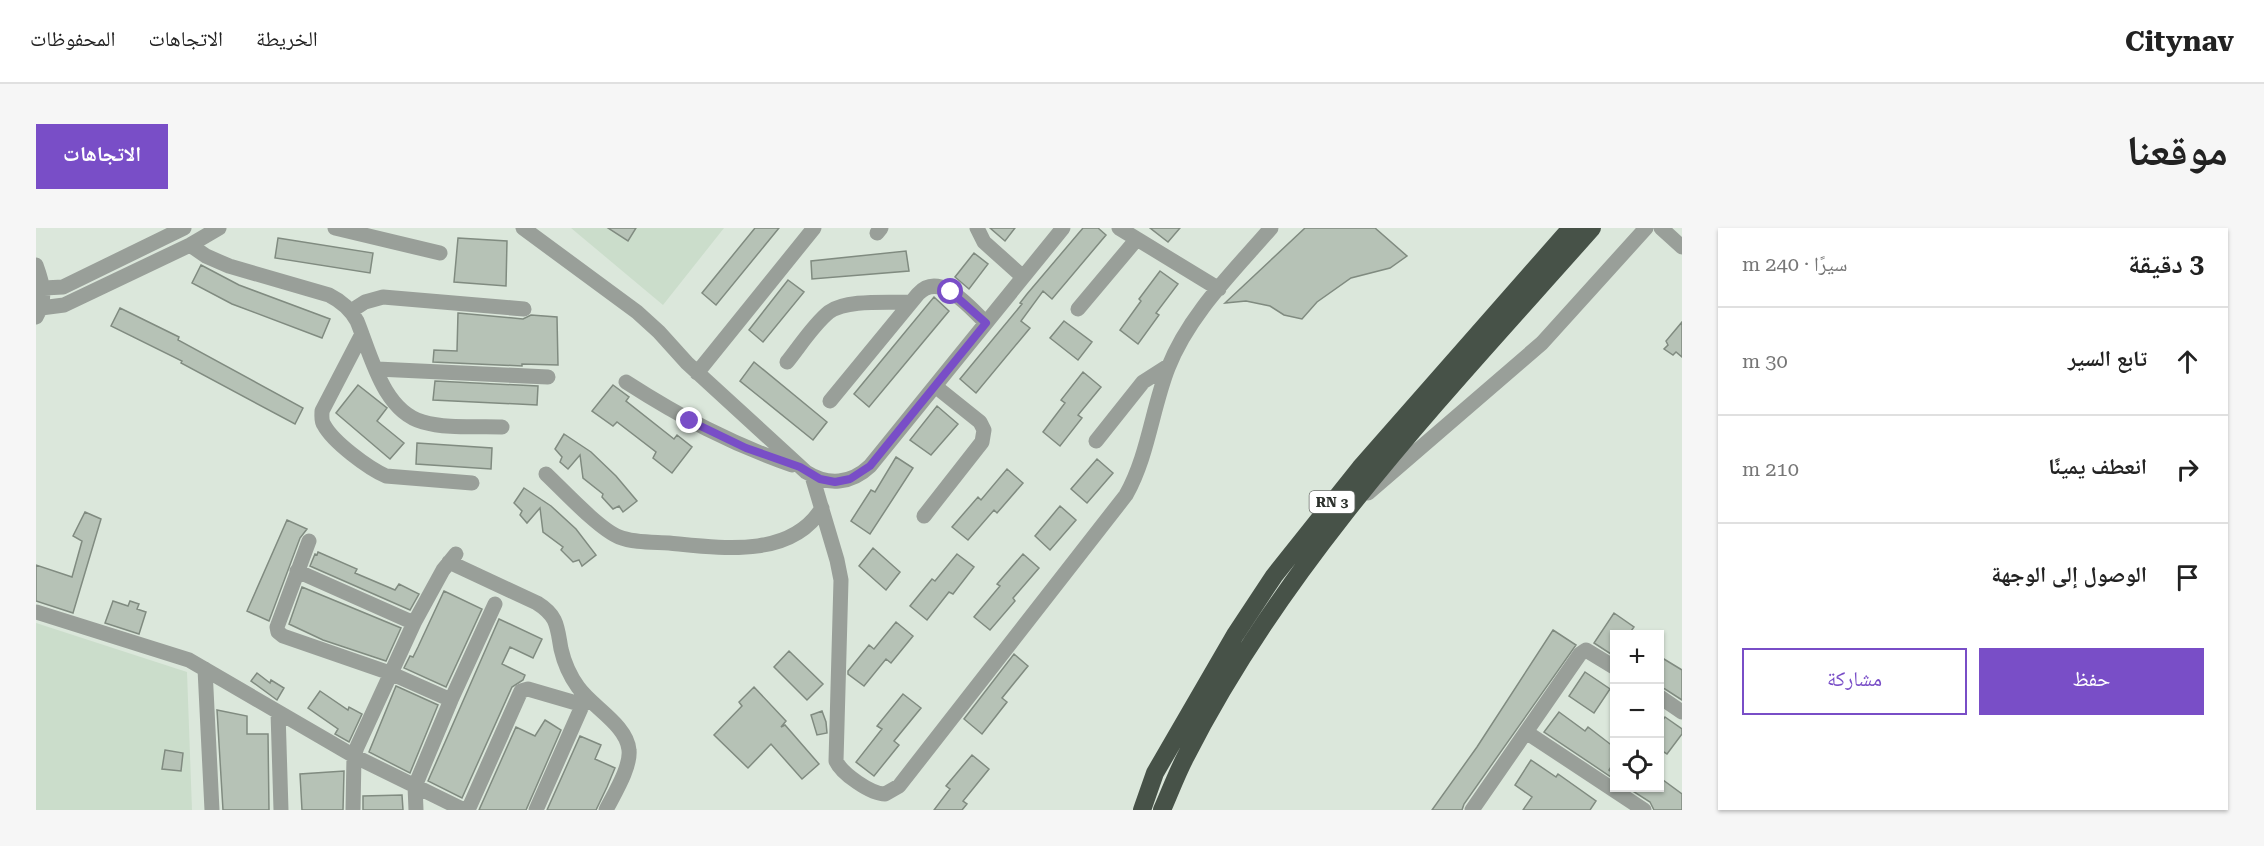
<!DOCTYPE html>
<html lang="ar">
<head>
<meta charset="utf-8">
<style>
  :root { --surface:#fff; --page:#f6f6f6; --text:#222; --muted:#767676; --line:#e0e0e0; --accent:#794ec7 }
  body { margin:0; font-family:"Roboto Serif","Noto Naskh Arabic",serif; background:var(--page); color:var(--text); direction:rtl }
  .controls { position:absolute; right:18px; bottom:18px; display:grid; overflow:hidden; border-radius:0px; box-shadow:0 2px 4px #0004 }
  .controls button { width:54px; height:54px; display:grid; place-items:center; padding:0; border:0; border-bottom:2px solid var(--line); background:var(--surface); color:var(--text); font:30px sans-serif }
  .stop { position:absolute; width:18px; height:18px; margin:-14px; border:4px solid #794ec7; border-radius:50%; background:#fff }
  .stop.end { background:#794ec7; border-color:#fff; box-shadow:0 2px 6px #0008 }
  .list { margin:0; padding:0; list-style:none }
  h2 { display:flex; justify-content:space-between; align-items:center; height:78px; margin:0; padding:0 24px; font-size:26px }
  h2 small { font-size:20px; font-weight:400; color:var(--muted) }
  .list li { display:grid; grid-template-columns:39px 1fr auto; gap:18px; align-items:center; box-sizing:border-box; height:108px; padding:0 24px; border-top:2px solid var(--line) }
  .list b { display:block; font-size:22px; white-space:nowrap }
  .list em { font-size:20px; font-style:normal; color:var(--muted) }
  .actions { display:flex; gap:12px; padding:18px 24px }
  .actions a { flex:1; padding:14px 0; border:2px solid var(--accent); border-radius:0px; text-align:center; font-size:21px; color:var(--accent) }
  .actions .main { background:var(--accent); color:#fff }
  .icon { flex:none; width:33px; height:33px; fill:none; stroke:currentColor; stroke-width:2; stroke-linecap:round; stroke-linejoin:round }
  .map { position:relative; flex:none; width:1646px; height:582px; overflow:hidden; direction:ltr; border-radius:0px }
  header { display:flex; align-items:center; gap:36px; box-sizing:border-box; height:84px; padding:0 30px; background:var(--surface); border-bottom:2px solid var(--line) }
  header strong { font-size:28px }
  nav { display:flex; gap:33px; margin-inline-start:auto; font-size:21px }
  .intro { display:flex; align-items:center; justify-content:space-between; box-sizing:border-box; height:144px; padding:0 36px }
  h1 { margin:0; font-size:42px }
  .button { padding:15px 27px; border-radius:0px; background:var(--accent); color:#fff; font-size:21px; font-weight:700 }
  main { display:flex; gap:36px; padding:0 36px }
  aside { flex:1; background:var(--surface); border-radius:0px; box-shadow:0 2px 4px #0004 }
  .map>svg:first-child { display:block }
  .built { fill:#cbddcb }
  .building { fill:#b6c2b6; stroke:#808b80; stroke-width:1.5 }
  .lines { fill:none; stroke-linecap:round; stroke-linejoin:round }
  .minor { stroke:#999f99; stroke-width:15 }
  .highway { stroke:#475248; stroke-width:18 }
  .route { stroke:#794ec7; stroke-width:8 }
  .labels { text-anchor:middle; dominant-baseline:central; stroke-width:6; stroke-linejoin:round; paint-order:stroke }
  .shield { fill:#fff; stroke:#6b6f6b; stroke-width:1.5 }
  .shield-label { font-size:14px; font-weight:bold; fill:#2c312c }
</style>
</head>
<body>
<header>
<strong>Citynav</strong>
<nav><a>الخريطة</a><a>الاتجاهات</a><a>المحفوظات</a></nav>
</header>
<div class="intro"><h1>موقعنا</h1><a class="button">الاتجاهات</a></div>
<main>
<aside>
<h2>3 دقيقة<small>سيرًا · 240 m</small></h2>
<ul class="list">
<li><svg class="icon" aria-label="ahead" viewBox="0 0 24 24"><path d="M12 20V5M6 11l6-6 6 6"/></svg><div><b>تابع السير</b></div><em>30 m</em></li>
<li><svg class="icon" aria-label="right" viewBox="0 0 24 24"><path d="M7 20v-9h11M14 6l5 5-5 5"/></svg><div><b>انعطف يمينًا</b></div><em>210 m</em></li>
<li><svg class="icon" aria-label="arrive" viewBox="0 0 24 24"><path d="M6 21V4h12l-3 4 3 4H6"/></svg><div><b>الوصول إلى الوجهة</b></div></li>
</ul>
<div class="actions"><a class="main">حفظ</a><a>مشاركة</a></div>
</aside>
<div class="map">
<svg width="1646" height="582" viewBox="0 0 1646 582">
  <rect width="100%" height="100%" fill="#dbe7db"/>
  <!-- built -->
  <path class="built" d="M535 0H688L627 77Z
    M0 395 151 444 156 582H0Z"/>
  <!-- building -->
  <path class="building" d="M572 0H600L592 13Z
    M719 0H743L680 77 666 65Z
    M954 0H979L969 13Z
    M1047 0H1062L1070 7 1016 71 1007 63 985 93 994 100 940 165 924 151 986 76 984 75 991 66Z
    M1114 0H1144L1132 14Z
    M1269 0H1339L1371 28 1354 40 1315 50 1281 74 1266 91 1248 87 1234 78 1210 73 1189 75Z
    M242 10 337 25 334 45 239 30Z
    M422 10 471 13 470 58 418 54Z
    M870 23 873 43 776 51 775 33Z
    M938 25 952 36 933 61 919 49Z
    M165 37 203 57 294 91 286 110 196 76 156 55Z
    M1124 43 1142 56 1120 85 1123 87 1102 116 1084 102 1105 73 1103 71Z
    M752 52 768 64 727 114 713 102Z
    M898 69 913 83 833 179 818 166Z
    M84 80 143 109 142 112 267 180 259 196 145 135 146 133 75 98Z
    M422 85 487 91 495 87 521 89 522 137 486 136V138L397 134 398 122 421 123Z
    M1028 93 1056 114 1042 132 1014 110Z
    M1646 94V129L1640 124 1637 127 1628 121 1632 117 1630 113Z
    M718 134 791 194 777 212 704 153Z
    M1047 144 1065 159 1042 187 1046 190 1024 218 1007 204 1029 175 1025 172Z
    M399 153 502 158 501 177 397 172Z
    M322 157 351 180 341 193 368 215 354 231 300 185Z
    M577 157 593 169 590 173 638 211 641 207 656 219 636 245 617 230 620 224 581 194 577 198 556 183Z
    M901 178 922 196 895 227 874 212Z
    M528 206 555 224 580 248 601 273 587 284 583 278 577 281 566 269 567 266 547 250 544 227 532 241 524 234 526 229 519 221Z
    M381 215 456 220 455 241 380 236Z
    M860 229 877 240 834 306 815 293 835 262 839 264Z
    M1061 231 1077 245 1051 275 1035 261Z
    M971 241 987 255 961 285 958 282 932 312 916 299 942 269 945 272Z
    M488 260 515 278 540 301 560 327 546 338 543 332 537 334 525 322 527 319 507 304 504 280 491 295 484 287 486 283 478 275Z
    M1024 278 1040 292 1014 322 999 308Z
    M49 284 65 291 37 385 0 373V337L36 349 46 313 37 308Z
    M251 292 271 301 264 310 233 393 211 383Z
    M837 320 864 344 850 362 823 338Z
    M282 324 321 341 319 345 359 362 363 356 383 366 374 382 274 338 279 326 281 327Z
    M921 326 938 339 917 366 913 364 891 392 874 378 896 351 899 353Z
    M987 326 1003 340 977 370 979 373 954 402 938 389 964 358 961 356Z
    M266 359 365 400 350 433 287 412 253 396Z
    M408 363 446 381 410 459 368 440 374 428 377 429 382 419Z
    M77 373 92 378 94 373 103 376 101 381 110 384 103 406 69 395Z
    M1578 385 1598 399 1593 406H1578V428L1558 415Z
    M463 391 506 411 497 430 474 419 466 436 489 447 487 452 476 459 426 570 392 553Z
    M860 394 877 408 855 435 850 431 828 458 812 446V443L833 417 838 421Z
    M1517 402 1540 417 1428 576 1426 582H1396L1441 519Z
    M753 423 787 456 771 472 738 439Z
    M978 426 992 438 966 470 971 474 946 506 928 491Z
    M1623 428 1646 442V472L1629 461 1623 459Z
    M1549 444 1574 461 1558 485 1533 468Z
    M221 445 234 455 235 452 248 460 241 472 215 453Z
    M360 458 402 477 374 545 333 524Z
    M718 459 750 493 745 499 749 497 783 536 766 551 735 516 712 540 678 507 706 478 703 474Z
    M284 463 312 482 313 479 326 486 313 514 299 506 302 501 272 480Z
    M867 466 885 480 858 513 863 517 838 548 820 534 846 501 841 498Z
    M181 482 211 488V506H232L233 582H187Z
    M786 483 790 494 791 505 781 507 775 487Z
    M1523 484 1549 503 1552 499 1578 519V534L1573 542 1578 546V551L1508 504Z
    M1629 489 1646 501V506L1631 526 1623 521V497Z
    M509 492 525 502 490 582H443L480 499 499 508Z
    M544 508 565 517 559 531 579 540 571 559 560 582H511Z
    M129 522 147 525 145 543 126 541Z
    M936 527 953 541 927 573 931 576 926 582H898L914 561 910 558Z
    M1495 532 1520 549 1522 546 1560 573 1554 582H1487L1496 569 1479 557Z
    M308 543 307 582H266L264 546Z
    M1623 549 1646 566V582H1618L1614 574 1592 560H1623Z
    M366 567 367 582H327V568Z"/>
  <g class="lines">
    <!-- minor -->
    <path class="minor" d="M299 0 404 25
      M487 0 601 84 623 104 651 135 770 244C792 258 815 256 834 238L1027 0
      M941 0 948 14 987 49
      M1083 0 1183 61
      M1625 0 1646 19
      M841 5 845 0
      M154 17 170 28 193 38 293 67C305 73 314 80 321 93 335 127 347 183 387 194 411 201 441 198 466 199
      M0 37C7 56 11 71 0 89
      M8 60 27 59 148 0
      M5 80 28 77 154 17 183 0
      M1042 81 1100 12
      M315 83 329 74 347 69 488 81
      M326 106 286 183C286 188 285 193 288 197 297 214 332 240 350 248L436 255
      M751 134C764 118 777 97 793 84 811 71 852 75 875 74
      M341 141 512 149
      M661 145 778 0
      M590 154C646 190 694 215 756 237
      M794 173 882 66C904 42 934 80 950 95
      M1060 213 1107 154 1132 138
      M510 246C527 262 563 301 583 309 598 315 617 314 633 315 684 320 755 331 786 280
      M776 248 801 332 805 352 800 533C806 546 835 566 849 566L863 558 1090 267C1112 228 1116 181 1132 140 1153 86 1198 43 1235 0
      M1332 265 1506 115 1610 0
      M888 288 946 214 948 202 944 194 899 158
      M273 313 241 399 242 404 247 408 354 445 415 472
      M413 334 501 375C522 388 521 399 525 421 528 434 534 448 542 459 556 479 591 497 593 522 595 539 578 566 570 582
      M261 343 378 395
      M0 384 153 432 318 528 428 582
      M169 441 176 582
      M1624 469 1646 484
      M242 484 245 582
      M1490 504 1608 582
      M317 582 318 528 321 519 378 395 407 342 420 326
      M380 582 379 558 415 472 459 376
      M432 582 485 463 492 461 547 477
      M500 582 550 469
      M1436 582 1544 426 1550 422 1578 439"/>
    <!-- highway -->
    <path class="highway" d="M1106 582 1119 545 1199 407 1238 348 1324 240 1535 0
      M1126 582C1134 564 1141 545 1150 528 1251 329 1410 165 1556 0"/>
  </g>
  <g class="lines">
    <!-- route -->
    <path class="route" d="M654 193 710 220 764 239 784 251 799 254 814 251 834 238 950 95 915 64"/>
  </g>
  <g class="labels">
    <!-- shield labels -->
    <rect class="shield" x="1273.5" y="263" width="45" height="22" rx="4.5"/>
    <g class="shield-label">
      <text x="1296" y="274">RN 3</text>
    </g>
  </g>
</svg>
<div class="controls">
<button>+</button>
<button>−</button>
<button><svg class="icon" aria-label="locate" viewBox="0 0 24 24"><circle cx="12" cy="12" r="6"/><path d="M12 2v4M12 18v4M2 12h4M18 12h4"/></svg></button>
</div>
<div class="stop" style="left:915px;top:64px"></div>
<div class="stop end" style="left:654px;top:193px"></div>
</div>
</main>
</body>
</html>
